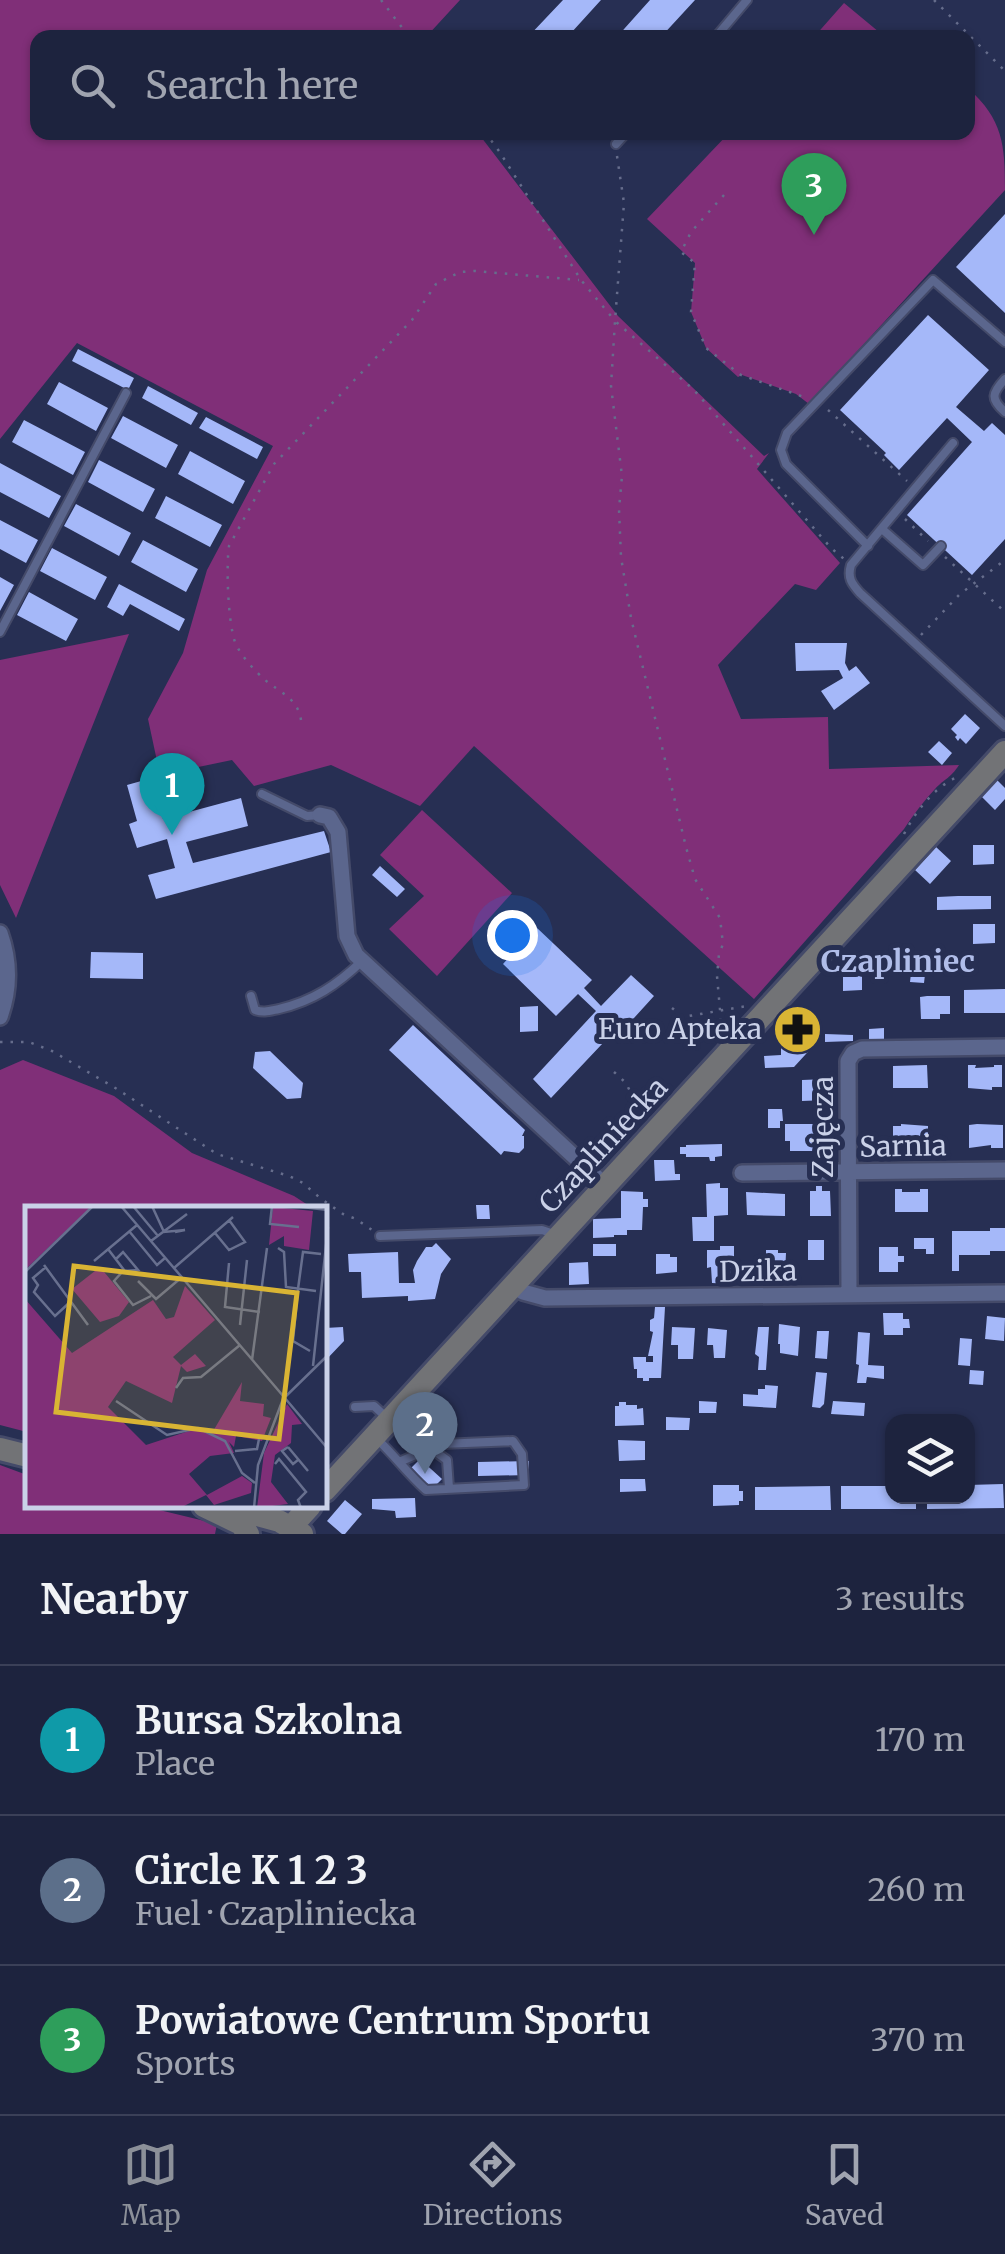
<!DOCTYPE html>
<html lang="en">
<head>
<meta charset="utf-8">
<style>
  :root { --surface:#1d233e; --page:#252b45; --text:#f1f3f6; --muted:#a0a4b0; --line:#3b4058; --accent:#8c9099 }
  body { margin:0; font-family:Merriweather,serif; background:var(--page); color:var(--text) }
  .controls { position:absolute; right:30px; bottom:30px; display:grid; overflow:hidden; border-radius:20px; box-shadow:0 2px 8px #0004 }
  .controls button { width:90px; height:90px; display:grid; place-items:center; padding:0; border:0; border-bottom:2px solid var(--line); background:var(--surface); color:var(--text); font:50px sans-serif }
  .you { position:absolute; left:512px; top:935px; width:35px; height:35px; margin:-25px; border:8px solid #fff; border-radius:50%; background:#1a73e8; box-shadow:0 0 0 15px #1a73e833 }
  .badge { display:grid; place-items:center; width:65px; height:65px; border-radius:50%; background:var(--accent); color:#fff; font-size:32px; font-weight:700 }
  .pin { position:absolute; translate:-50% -82px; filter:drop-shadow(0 2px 5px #0008) }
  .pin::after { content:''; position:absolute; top:52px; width:35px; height:30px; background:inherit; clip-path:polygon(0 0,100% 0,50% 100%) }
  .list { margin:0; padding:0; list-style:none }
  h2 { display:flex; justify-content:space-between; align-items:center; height:130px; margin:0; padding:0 40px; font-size:42px }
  h2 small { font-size:32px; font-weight:400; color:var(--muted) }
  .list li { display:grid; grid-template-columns:65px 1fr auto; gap:30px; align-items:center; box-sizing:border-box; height:150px; padding:0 40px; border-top:2px solid var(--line) }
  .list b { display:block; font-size:38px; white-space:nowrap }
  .list p { margin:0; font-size:32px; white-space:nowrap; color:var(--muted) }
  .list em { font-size:32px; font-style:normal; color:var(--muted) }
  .icon { flex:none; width:55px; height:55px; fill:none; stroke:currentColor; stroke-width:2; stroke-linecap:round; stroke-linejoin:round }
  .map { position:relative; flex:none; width:1005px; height:1534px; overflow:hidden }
  .search { position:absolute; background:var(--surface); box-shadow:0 2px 8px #0004; left:30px; right:30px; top:30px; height:110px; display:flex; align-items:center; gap:25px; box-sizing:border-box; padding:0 35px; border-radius:20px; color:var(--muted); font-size:38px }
  .sheet { height:580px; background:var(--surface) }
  nav { display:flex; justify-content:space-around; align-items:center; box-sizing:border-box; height:140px; border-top:2px solid var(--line); background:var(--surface); font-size:28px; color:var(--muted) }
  nav a { display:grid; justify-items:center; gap:5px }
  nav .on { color:var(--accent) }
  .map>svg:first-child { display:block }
  .green { fill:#802f78 }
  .building { fill:#a5b8f9 }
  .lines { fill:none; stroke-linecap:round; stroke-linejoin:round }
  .service-casing { stroke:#444a69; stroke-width:12 }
  .minor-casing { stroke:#444a69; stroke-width:20 }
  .secondary-casing { stroke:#444a69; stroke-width:28 }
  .path { stroke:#666d8c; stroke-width:2.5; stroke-dasharray:2.5 8; stroke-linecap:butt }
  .service { stroke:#5b668d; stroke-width:8 }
  .minor { stroke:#5b668d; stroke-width:15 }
  .secondary { stroke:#727376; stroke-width:22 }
  .labels { text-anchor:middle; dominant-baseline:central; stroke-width:10; stroke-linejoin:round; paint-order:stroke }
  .poi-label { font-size:28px; fill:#cad1e8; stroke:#272f53; text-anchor:end }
  .street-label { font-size:28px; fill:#cad1e8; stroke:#272f53 }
  .neighbourhood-label { font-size:30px; font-weight:bold; fill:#b0bde9; stroke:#272f53 }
  .inset-road { fill:none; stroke:#68708f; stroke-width:2.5 }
  .view { fill:#d9b434; fill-opacity:0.15; stroke:#d9b434; stroke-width:5 }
  .inset-edge { fill:none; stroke:#cad1e8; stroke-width:5 }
</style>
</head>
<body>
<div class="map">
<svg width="1005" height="1534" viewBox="0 0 1005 1534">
  <rect width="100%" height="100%" fill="#272f53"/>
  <!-- green -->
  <path class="green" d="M0 0H460L426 37 38 38V132L478 133 618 316 764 456 769 453 757 469 840 563 816 590 795 584 718 665 741 719 828 717 829 769 959 765C950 779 945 778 935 789 924 801 913 815 904 829L754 999 474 746 420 806 331 765 254 786 232 760 160 775 148 719 183 653 207 570 273 446 77 343 0 439Z
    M844 3 885 37H814Z
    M968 88C1003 120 1005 144 1005 190L809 404 796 394 742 375 738 377 706 348 691 312 695 263 647 219 729 133 968 132Z
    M129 634 16 918 0 885V660Z
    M422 810 512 893 437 976 389 929 424 896 380 855Z
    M23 1060 114 1096 192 1153 294 1196 314 1209H28L27 1432 0 1425V1070Z
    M0 1465 27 1475 28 1506 147 1507 217 1524 215 1534H0Z"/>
  <!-- building -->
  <path class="building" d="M563 0H601L571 33 576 38H527Z
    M650 0H695L660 38H616Z
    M1005 214V313L956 267Z
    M928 315 989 370 956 407 984 431 992 423 1005 435V539L972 575 907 515 972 442 947 418 899 470 884 455 886 453 840 410Z
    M78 349 134 378 128 390 72 361Z
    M59 382 108 408 96 431 47 404Z
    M148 386 198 413 191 425 142 398Z
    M123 416 178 445 166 468 111 438Z
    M206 417 263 447 257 459 199 428Z
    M24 420 85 452 73 475 12 442Z
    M190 451 245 481 233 504 178 474Z
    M99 460 155 489 143 512 88 482Z
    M0 463 61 496 49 518 0 492Z
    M166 496 222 525 210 547 155 518Z
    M76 504 131 533 119 556 64 526Z
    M0 520 38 540 26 563 0 549Z
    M143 540 198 569 186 592 131 562Z
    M52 548 107 577 95 600 40 571Z
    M0 577 14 585 0 611Z
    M119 584 185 619 179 631 130 604 123 616 107 607Z
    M29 592 78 619 66 641 17 615Z
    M795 643H847L845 663 849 671 856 666 870 683 834 710 821 691 843 678 839 670 796 671Z
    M965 714 980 728 966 744 960 738 958 741 955 737 957 735 951 729Z
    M939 741 952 753 942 765 928 752Z
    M152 778 163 819 241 798 248 826 186 842 193 863 324 831 331 852 156 899 148 875 175 868 167 839 137 848 129 824 137 821 127 785Z
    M997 780 1005 788V799L995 810 981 796Z
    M973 845H994V864L973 865Z
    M936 847 951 861 930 884 915 870Z
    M380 866 405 889 397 897 372 875Z
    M958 896H991V909L937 910V897Z
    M973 924H995V943L973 944Z
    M536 927 592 980 584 988 601 1006 631 975 654 996 624 1029 620 1025 551 1098 533 1079 596 1011 578 994 556 1016 503 964Z
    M91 952 143 953V979L90 978Z
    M869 954H900V964L870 965Z
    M913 956 927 957 924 983 910 982Z
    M843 969H862V990L843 991Z
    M1005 989V1013H964V990Z
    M927 996H950V1014H940V1019H921L920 997Z
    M538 1006V1031L520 1032V1007Z
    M815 1014 816 1043 794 1067 765 1068 764 1056 781 1055V1043H795V1032L789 1031 791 1025H795V1015Z
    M413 1025 525 1130 522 1136H524V1148L519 1153 504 1151 501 1155 389 1050Z
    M884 1028V1040L869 1041V1029Z
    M825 1034 853 1035V1041L825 1042Z
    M270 1051 303 1083 301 1098 287 1099 253 1068 255 1052Z
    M927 1065 928 1088H893V1066Z
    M968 1065H976L975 1068 994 1067V1065H1002V1087H992V1090L968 1088Z
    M827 1079V1100L802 1101V1080Z
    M768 1109H782L783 1121H780V1128H768Z
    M785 1124H828V1151H790V1141H785Z
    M901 1124 928 1126V1148H913L912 1145 893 1148V1126H901Z
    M977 1124 1003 1125V1148H991V1145L969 1148V1125Z
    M722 1144V1156L715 1157V1161H710L709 1157H686V1154H680V1147H686V1145Z
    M654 1160H674L675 1174H680V1180L655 1181Z
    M720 1183V1188H728V1215L714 1216V1241H693L692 1217H707L706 1184Z
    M816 1186H822V1191H830L831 1216H810V1191H816Z
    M895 1189H902V1192H920V1189H928V1212H895Z
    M621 1191 643 1192V1199H648V1207H643L642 1230H627V1235H614V1237L593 1238V1219L621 1218Z
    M746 1192 785 1194V1216L747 1215Z
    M476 1205H489L490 1219H477Z
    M990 1228H1005V1251H990V1255H959V1271H952V1231H990Z
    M914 1238H934V1254H926V1249H914Z
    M808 1240H824V1260H808Z
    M436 1243 451 1259 441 1274 435 1299 408 1301V1296L362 1298 361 1272H349L348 1254 398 1252 399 1283H415L413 1270 417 1261 426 1247H432Z
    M593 1244H616V1256H593Z
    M720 1246H734V1268L730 1269 731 1284 712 1283 711 1267 707 1268V1250H720Z
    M879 1247H898V1256H904V1262H898V1272H879Z
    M766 1250H778V1253H786L785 1274 763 1271V1258H766Z
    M656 1254H670V1257H677V1272L656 1274Z
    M588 1262 589 1284 569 1285V1263Z
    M655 1307H665L661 1378H649V1381H643V1378H637V1369H634L633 1357H646V1362H653V1356H648L653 1332 650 1331V1320L654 1318Z
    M883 1313H903V1319H909L910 1328H903V1335H884Z
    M987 1316 1005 1318 1004 1341 985 1339Z
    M779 1324 800 1327 798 1356 780 1353V1344H778Z
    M343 1327 344 1341 325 1361V1328Z
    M672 1327 695 1328 693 1359H678V1345H671Z
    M758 1327H769L766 1370H758L759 1357 755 1354Z
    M708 1328 727 1330 725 1358H714L713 1345H707Z
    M817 1331H829L827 1359 815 1358Z
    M858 1332 870 1333 868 1365 884 1366V1379L867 1377 866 1383H857L859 1365 856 1364Z
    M960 1338 972 1339 970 1366 958 1365Z
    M970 1370 984 1371 983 1385 969 1384Z
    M816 1372 827 1373 824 1404 820 1408 812 1407Z
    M765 1385 778 1386 776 1408 743 1406V1394L758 1395V1389H765Z
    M699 1401 717 1402 716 1413H699Z
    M833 1401 865 1403 864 1416 831 1414Z
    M619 1402H626V1405H637V1409L643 1408 644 1425 615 1426V1406H619Z
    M666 1417 690 1418 689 1430H666Z
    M618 1440 645 1441V1460L619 1461Z
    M420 1459 442 1479 431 1490 409 1470Z
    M529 1461V1475L478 1476V1462Z
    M620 1479H645L646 1491 620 1492Z
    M1003 1484 1004 1508 927 1509V1496H968V1485Z
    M713 1485H739V1491H743V1501H739V1505L713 1506Z
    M830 1486 831 1510H755V1487Z
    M841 1486H892V1496H916V1509H841Z
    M415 1498 416 1517 396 1518 395 1511 372 1509V1499Z
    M345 1500 362 1514 345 1534H342L327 1521Z"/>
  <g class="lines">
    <defs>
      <path id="service" d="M715 38 747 0
        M616 144 627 132
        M1005 379C992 393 990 399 1005 412
        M953 443 851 565C847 578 852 584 860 593L1005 726
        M882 529 923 565 941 546
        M868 546 786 464 781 450 787 433 933 280 1005 342
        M0 632 126 393
        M262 794 307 816 320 815
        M251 996 255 1010C264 1013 269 1011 279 1009 313 1001 337 985 362 961
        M380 1236 542 1230 554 1234
        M355 1407 374 1406 386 1417
        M378 1440C395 1456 408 1474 426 1490L524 1485 522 1454 513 1441 441 1444 399 1462
        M430 1448 447 1460 449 1488"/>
      <path id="minor" d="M320 815 329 817 338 832 347 936 356 955 606 1186
        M0 933C10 961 10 989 0 1017
        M742 1173 1005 1170
        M514 1286 523 1292 545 1298 1005 1293
        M849 1295 848 1061 853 1053 862 1049 1005 1047"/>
      <path id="secondary" d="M0 1449 28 1456
        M325 1490 1005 752
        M204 1506 241 1524 248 1534
        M224 1506 279 1521 302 1534
        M291 1527 310 1506"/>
    </defs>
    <!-- service casing -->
    <use href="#service" class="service-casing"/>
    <!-- minor casing -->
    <use href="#minor" class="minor-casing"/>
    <!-- secondary casing -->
    <use href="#secondary" class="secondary-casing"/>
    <!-- path -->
    <path class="path" d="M381 0 410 38
      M934 0 1005 71
      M485 132 499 151 581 280 615 321 611 386 622 476 619 509 621 557 631 618 686 847 695 879 720 918 723 944 719 954 717 976 722 1032
      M617 156 624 203 615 321 694 390 831 548 844 559
      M724 195 691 232 681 252 695 263 691 312 706 348 741 375 804 397
      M828 410 907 481
      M905 519 928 541
      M945 557 1005 612
      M921 635 960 594 1005 560
      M301 720C298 699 281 693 265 680 255 671 240 655 235 642 228 622 226 567 229 546L274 464 412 320 436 284 460 272 475 271 579 280
      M904 834C916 811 932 790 955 778
      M672 1008 683 1017 747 1006
      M0 1042H29L52 1051 117 1089 217 1154 289 1176 303 1183 320 1198 343 1214 356 1219 372 1230
      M614 1072 626 1083 643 1118"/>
    <!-- service -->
    <use href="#service" class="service"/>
    <!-- minor -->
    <use href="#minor" class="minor"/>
    <!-- secondary -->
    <use href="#secondary" class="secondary"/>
  </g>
  <!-- icons -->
  <defs>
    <symbol id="pharmacy-disc" viewBox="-11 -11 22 22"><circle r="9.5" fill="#d9b434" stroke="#272f53"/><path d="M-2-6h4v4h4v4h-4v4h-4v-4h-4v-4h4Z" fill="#111"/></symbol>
  </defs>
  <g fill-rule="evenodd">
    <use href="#pharmacy-disc" x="770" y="1002" width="55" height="55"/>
  </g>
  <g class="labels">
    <!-- poi labels -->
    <g class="poi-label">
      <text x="762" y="1029">Euro Apteka</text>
    </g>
    <!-- street labels -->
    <g class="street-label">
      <text transform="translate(823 1127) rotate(-90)">Zajęcza</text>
      <text transform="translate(603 1145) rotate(-47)">Czapliniecka</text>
      <text transform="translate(903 1146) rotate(-1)">Sarnia</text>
      <text transform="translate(758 1271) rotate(-1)">Dzika</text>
    </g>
    <!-- neighbourhood labels -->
    <g class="neighbourhood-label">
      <text x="898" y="961">Czapliniec</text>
    </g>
  </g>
  <!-- overview -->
  <g transform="translate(25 1206)">
    <rect width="302" height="302" fill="#272f53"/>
    <path d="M0 0H67L0 64ZM248 1 288 5 284 44 259 40V30L244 39ZM75 61 104 96 94 110 75 116 47 83ZM160 80 190 114 148 151 156 159 170 148 181 160 162 166 156 160 147 197 101 175 83 201 121 239 170 223 187 227 217 176 215 195 239 198 238 210 246 212 237 235 211 230 209 241 204 236 209 247 185 250 164 268 182 289 217 270 227 277 226 287 189 299 181 289 155 302H0V93L47 147 128 94 141 113 149 111ZM262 198 277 218 267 219 266 237 250 249 246 276 263 298 232 302 239 247Z" fill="#802f78"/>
    <path class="inset-road" d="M96 0 259 191M108 0 133 30M127 0 139 26 160 24 150 26M247 0 245 18 274 21M268 0 303 4M104 25 132 59 140 52M190 27 204 44 220 36 204 14M126 35 162 8M253 42 259 46 261 81 291 85M83 43 99 64 89 75 108 99 126 90M91 53 98 46 113 64 99 65M69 55 112 19M204 57 200 101 235 106M19 59 63 119M21 61 8 72 13 79 9 86 30 110 44 97M149 62 208 11M0 66 68 0M113 75 131 93 157 71M215 119 222 54M285 145 268 135 273 83 278 46 296 48M227 154 242 42M288 160 303 21M151 182 158 172 176 171 215 139M259 191 303 243M91 195 142 229 173 222 200 235 217 267 230 277M263 241 283 265M263 241 257 245 268 258 273 254M210 245 232 243 234 233M250 258 254 253 281 286 273 294 276 302M229 302 233 259 258 193 303 149"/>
    <path class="view" d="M49 60 272 87 254 233 31 206Z"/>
    <rect width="302" height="302" class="inset-edge"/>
  </g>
</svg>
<div class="controls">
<button><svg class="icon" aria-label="layers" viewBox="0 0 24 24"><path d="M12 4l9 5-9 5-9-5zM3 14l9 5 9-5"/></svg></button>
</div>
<div class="you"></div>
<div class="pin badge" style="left:172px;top:835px;background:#0f9aa8">1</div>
<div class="pin badge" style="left:425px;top:1474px;background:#5c6f8a">2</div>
<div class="pin badge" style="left:814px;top:235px;background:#2e9e5b">3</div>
<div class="search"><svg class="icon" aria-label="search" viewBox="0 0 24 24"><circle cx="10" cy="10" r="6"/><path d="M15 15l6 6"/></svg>Search here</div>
</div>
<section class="sheet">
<h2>Nearby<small>3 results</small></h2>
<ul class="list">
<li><span class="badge" style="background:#0f9aa8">1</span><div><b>Bursa Szkolna</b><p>Place</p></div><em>170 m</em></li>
<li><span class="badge" style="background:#5c6f8a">2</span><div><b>Circle K 1 2 3</b><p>Fuel · Czapliniecka</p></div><em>260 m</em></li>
<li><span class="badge" style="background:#2e9e5b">3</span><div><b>Powiatowe Centrum Sportu</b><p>Sports</p></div><em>370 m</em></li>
</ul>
</section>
<nav>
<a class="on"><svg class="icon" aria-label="map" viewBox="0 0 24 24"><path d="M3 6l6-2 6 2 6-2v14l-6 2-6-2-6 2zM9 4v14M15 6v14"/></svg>Map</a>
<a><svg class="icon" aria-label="directions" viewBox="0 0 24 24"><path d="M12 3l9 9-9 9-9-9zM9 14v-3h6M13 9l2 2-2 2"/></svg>Directions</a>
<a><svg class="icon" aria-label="saved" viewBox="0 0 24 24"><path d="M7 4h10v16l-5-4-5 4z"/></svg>Saved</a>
</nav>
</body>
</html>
